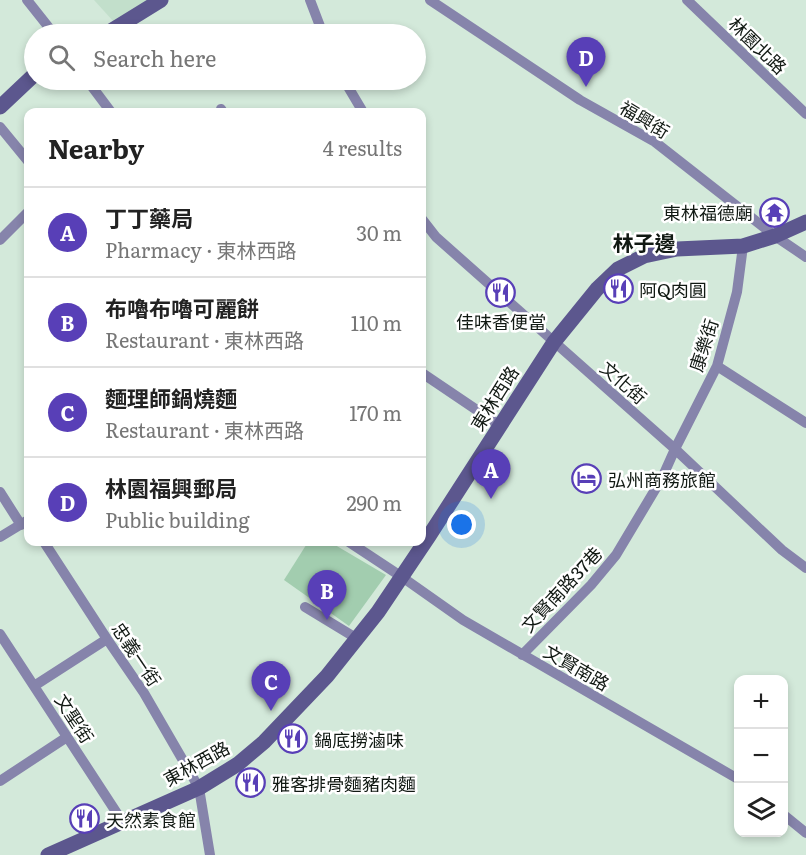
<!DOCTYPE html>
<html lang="en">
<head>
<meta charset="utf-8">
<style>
  :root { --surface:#fff; --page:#f2f2f2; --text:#222; --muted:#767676; --line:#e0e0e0; --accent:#583fb7 }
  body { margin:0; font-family:Literata,"Noto Sans TC",serif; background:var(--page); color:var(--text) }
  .controls { position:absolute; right:18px; bottom:18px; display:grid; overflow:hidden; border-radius:12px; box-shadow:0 3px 9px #0003 }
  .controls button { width:54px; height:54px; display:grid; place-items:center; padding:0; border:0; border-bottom:2px solid var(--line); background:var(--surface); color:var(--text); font:30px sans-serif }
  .you { position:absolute; left:462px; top:525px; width:21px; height:21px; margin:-15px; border:4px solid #fff; border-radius:50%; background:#1a73e8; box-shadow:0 0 0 9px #1a73e833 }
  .badge { display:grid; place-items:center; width:39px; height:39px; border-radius:50%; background:var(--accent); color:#fff; font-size:20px; font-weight:700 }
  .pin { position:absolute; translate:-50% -50px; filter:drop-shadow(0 2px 3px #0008) }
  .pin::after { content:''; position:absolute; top:32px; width:21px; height:18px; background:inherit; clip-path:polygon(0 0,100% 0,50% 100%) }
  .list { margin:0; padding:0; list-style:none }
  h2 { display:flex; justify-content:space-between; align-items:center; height:78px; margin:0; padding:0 24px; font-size:26px }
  h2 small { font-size:20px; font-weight:400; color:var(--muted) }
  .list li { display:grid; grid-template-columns:39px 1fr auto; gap:18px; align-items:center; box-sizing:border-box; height:90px; padding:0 24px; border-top:2px solid var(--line) }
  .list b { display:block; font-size:22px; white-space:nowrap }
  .list p { margin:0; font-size:20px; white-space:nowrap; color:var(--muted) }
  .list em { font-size:20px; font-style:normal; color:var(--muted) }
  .icon { flex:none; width:33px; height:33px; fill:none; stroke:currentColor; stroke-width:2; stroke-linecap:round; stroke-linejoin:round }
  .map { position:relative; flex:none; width:806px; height:855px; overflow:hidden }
  .search { position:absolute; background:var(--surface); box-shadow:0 3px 9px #0003; left:24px; top:24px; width:402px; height:66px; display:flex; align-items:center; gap:15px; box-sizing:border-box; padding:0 21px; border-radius:33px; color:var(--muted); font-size:22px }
  .panel { position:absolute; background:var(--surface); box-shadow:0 3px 9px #0003; left:24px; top:108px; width:402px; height:438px; border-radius:12px }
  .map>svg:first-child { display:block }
  .built { fill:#c2dfcb }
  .green { fill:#a2cdaf }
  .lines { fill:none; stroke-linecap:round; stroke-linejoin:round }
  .street { stroke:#8684ab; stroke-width:10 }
  .secondary { stroke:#5c578e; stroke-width:15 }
  .labels { text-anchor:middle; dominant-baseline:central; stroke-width:5; stroke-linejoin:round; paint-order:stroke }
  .street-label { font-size:18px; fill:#111913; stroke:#fff }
  .poi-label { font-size:18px; fill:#111913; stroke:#fff; text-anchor:start }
  .quarter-label { font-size:21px; font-weight:bold; fill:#111913; stroke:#fff }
</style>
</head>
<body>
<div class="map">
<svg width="806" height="855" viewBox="0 0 806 855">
  <rect width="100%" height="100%" fill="#d3e9da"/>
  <!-- built -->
  <path class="built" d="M94 0H148L114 22Z"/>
  <!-- green -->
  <path class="green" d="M308 542H330L386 575 349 626 284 580Z"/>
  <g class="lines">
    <!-- street -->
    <path class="street" d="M27 0 54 34
      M310 0 323 34
      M430 0 580 100 655 142 775 236 806 257
      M687 0 806 114
      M87 80 111 112
      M344 80 363 112
      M221 109 223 112
      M0 127 28 161
      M422 219 436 237 675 449 782 550 806 568
      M0 240 28 212
      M717 366 806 423
      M422 373 499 425
      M0 492 21 525
      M0 537 28 520
      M44 542 107 639 144 693 199 788 210 855
      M349 542 402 577 463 620 738 779
      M305 607 356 638
      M0 634 122 821
      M522 655 591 585 616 555 662 478 675 449 717 366 737 292 743 246
      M34 686 107 639
      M0 781 67 737
      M784 815 806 833"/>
    <!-- secondary -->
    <path class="secondary" d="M106 34 161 0
      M0 107 34 75
      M48 855 199 788 238 764 264 742 327 676 378 612 429 536 554 342 597 289 618 269 644 256 677 249 743 246 775 236 806 222"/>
  </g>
  <!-- icons -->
  <defs>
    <symbol id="temple-ring" viewBox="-11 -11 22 22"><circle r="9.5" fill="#fff" stroke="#583fb7" stroke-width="1.5"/><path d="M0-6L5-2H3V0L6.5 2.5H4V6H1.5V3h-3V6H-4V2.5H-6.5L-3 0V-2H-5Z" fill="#583fb7"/></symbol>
    <symbol id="restaurant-ring" viewBox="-11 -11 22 22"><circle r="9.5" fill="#fff" stroke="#583fb7" stroke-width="1.5"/><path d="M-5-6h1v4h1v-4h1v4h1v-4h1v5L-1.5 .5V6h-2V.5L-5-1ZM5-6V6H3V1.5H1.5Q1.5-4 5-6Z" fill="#583fb7"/></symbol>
    <symbol id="hotel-ring" viewBox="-11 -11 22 22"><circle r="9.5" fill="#fff" stroke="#583fb7" stroke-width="1.5"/><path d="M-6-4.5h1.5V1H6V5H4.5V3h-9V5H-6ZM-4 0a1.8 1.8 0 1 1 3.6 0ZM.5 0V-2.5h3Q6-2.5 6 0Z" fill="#583fb7"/></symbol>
  </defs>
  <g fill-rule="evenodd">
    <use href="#temple-ring" x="758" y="196" width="33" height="33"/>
    <use href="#restaurant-ring" x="602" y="272" width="33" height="33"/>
    <use href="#restaurant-ring" x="484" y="276" width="33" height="33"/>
    <use href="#hotel-ring" x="570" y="462" width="33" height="33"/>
    <use href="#restaurant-ring" x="276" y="722" width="33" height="33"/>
    <use href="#restaurant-ring" x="234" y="766" width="33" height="33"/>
    <use href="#restaurant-ring" x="68" y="802" width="33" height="33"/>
  </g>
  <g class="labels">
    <!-- street labels -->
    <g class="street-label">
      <text transform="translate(758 45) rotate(44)">林園北路</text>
      <text transform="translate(645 119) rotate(31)">福興街</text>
      <text transform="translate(703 345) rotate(-72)">康樂街</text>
      <text transform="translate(624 382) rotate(41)">文化街</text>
      <text transform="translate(494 398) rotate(-58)">東林西路</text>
      <text transform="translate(561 589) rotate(-47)">文賢南路37巷</text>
      <text transform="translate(137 654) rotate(56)">忠義一街</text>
      <text transform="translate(577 667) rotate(30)">文賢南路</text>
      <text transform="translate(75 718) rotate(57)">文聖街</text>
      <text transform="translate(196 763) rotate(-29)">東林西路</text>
    </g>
    <!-- poi labels -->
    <g class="poi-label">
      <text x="753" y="212" text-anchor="end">東林福德廟</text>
      <text x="639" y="289">阿Q肉圓</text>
      <text x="501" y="321" text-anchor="middle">佳味香便當</text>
      <text x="608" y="479">弘州商務旅館</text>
      <text x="314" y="739">鍋底撈滷味</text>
      <text x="272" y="783">雅客排骨麵豬肉麵</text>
      <text x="106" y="819">天然素食館</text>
    </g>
    <!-- quarter labels -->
    <g class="quarter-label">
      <text x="644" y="241">林子邊</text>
    </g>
  </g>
</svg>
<div class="controls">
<button>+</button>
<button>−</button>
<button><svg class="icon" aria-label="layers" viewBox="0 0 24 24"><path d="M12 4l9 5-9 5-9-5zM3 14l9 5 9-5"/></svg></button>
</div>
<div class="you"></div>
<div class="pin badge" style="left:491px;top:499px">A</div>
<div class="pin badge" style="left:327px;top:620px">B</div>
<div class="pin badge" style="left:271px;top:711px">C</div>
<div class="pin badge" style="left:586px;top:87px">D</div>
<div class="search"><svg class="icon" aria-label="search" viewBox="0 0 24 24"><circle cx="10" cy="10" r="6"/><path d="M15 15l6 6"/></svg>Search here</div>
<section class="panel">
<h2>Nearby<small>4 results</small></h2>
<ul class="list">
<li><span class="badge">A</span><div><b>丁丁藥局</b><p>Pharmacy · 東林西路</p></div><em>30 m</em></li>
<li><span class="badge">B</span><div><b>布嚕布嚕可麗餅</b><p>Restaurant · 東林西路</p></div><em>110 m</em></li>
<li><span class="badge">C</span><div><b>麵理師鍋燒麵</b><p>Restaurant · 東林西路</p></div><em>170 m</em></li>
<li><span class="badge">D</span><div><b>林園福興郵局</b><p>Public building</p></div><em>290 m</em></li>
</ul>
</section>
</div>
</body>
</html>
